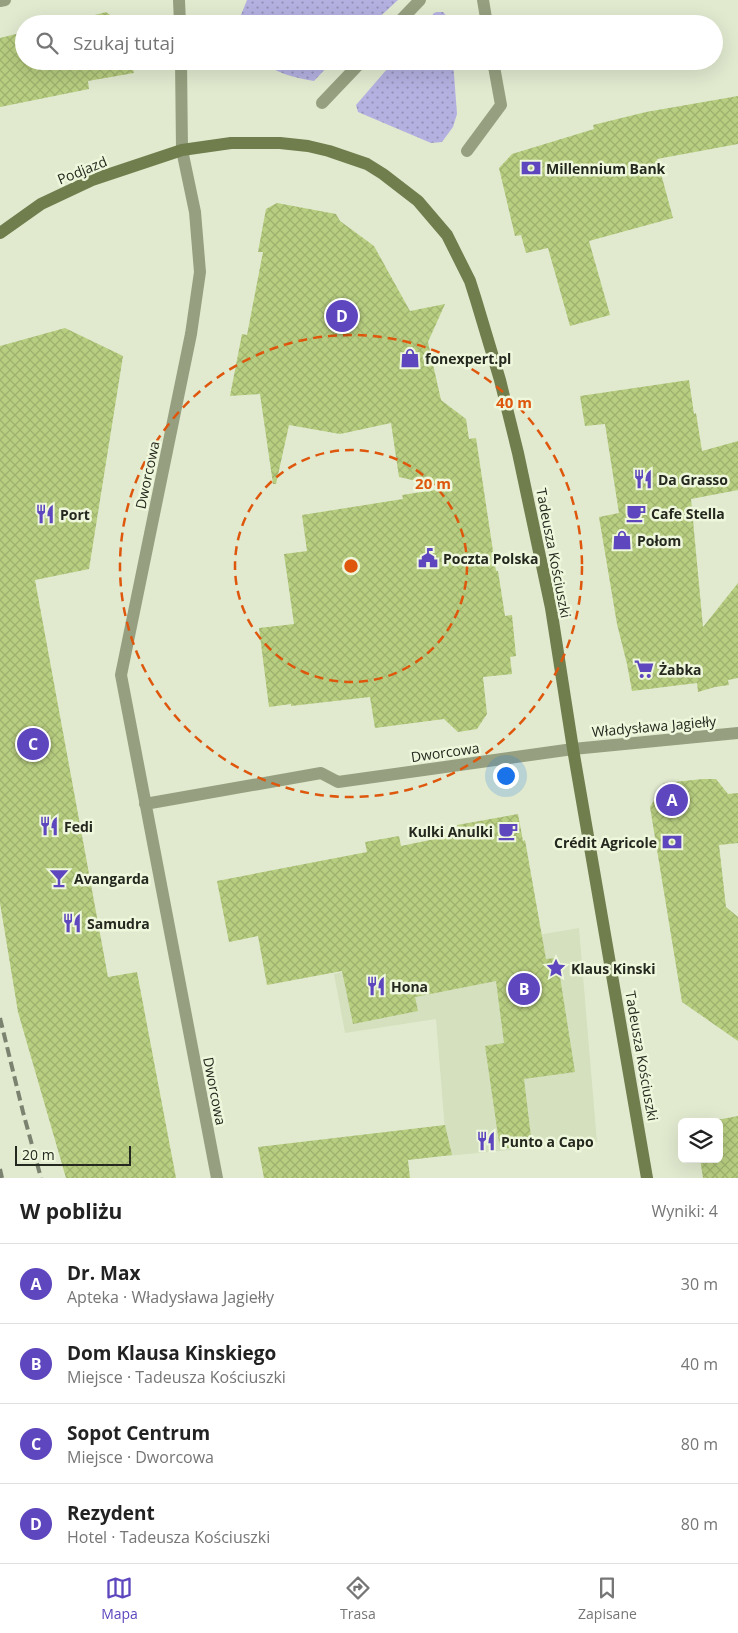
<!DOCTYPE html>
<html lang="pl">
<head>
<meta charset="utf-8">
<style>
  :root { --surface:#fff; --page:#f6f6f6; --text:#222; --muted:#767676; --line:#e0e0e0; --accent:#5e46be }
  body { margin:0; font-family:"Open Sans",sans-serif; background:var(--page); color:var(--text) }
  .controls { position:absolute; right:15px; bottom:15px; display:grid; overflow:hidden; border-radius:8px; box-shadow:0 5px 20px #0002 }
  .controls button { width:45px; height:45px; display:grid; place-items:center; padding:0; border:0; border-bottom:1px solid var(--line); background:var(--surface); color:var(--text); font:25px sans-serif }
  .scale { position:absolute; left:15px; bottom:12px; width:116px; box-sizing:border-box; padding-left:5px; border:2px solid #24281e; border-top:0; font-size:14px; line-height:18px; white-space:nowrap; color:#24281e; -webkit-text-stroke:4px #eef7dc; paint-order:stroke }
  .you { position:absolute; left:505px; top:775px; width:18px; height:18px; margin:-12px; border:4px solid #fff; border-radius:50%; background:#1a73e8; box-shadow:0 0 0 8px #1a73e833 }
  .badge { display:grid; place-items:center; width:32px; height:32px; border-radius:50%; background:var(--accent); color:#fff; font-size:16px; font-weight:700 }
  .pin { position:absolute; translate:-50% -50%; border:2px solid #fff; box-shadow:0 1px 5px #0006 }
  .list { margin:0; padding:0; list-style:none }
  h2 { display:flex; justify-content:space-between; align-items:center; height:65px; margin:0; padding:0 20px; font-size:21px }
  h2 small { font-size:16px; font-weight:400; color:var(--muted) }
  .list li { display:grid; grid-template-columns:32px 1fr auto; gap:15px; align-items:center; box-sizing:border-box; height:80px; padding:0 20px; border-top:1px solid var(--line) }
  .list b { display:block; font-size:19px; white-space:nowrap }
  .list p { margin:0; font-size:16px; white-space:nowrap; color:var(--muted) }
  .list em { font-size:16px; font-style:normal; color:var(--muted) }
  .icon { flex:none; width:28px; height:28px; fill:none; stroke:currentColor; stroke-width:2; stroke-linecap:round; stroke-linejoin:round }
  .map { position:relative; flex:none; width:738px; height:1178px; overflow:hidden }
  .search { position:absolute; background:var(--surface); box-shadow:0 5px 20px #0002; left:15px; right:15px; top:15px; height:55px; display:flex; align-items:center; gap:12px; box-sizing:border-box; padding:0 18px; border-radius:28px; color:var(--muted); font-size:19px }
  .sheet { height:385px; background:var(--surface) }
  nav { display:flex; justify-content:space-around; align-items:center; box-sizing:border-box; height:70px; border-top:1px solid var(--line); background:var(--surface); font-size:14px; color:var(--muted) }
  nav a { display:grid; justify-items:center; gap:2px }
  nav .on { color:var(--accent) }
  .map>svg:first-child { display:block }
  .built { fill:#d5e0bf }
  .green { fill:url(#green-dots) }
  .building { fill:url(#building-cross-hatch) }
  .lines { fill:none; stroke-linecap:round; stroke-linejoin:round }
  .street { stroke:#96a080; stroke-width:12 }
  .secondary { stroke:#707e4e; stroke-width:12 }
  .rail { stroke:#7b8270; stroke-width:4; stroke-dasharray:10 5; stroke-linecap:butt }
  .ring { fill:none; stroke:#de570d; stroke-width:2.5; stroke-dasharray:9 6 }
  .labels { text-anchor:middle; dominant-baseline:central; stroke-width:5; stroke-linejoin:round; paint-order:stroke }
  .poi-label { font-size:14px; font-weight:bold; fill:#24281e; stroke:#eef7dc; text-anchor:start }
  .street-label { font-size:14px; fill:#24281e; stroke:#eef7dc }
  .centre { fill:#de570d; stroke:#eef7dc; stroke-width:2.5 }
  .ring-label { font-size:15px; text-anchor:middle; font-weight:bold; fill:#de570d; stroke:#eef7dc; stroke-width:5; stroke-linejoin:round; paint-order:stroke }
</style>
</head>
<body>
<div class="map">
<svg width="738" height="1178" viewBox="0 0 738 1178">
  <defs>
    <pattern id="green-dots" width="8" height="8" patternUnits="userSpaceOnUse" patternTransform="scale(1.25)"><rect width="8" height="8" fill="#b4b1e1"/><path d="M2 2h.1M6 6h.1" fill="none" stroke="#9290b6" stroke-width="1.8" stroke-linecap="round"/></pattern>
    <pattern id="building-cross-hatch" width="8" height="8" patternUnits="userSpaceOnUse" patternTransform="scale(1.25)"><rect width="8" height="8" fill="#b8ce80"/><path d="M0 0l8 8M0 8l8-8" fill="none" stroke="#9eb16e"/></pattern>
  </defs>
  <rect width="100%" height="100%" fill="#e1eacf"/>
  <!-- built -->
  <path class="built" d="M579 928 597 1142 447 1156 436 1019 345 1033 334 974 450 950Z"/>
  <!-- green -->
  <path class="green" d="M247 0H398L372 24H240L241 15Z
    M437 12H443L450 20V24H425L434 13Z
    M260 61H327L330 64 314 81C295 78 276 73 260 61Z
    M394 61H453L457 114 453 127 442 142 431 143 358 112 356 105Z"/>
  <!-- building -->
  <path class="building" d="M106 12 123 24H61Z
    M24 32V61H131L134 73 88 81 89 89 0 107V38Z
    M738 96V144L657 159 673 218 589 241 610 315 570 326 548 248 526 253 521 235 515 236 499 168 512 154 594 129 593 125 646 112Z
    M277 203 336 214 340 221 374 246 410 311 445 304 428 342 441 400 466 419 469 439 476 438 496 571H498L505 616 512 615 516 656 510 657 512 674 483 677 487 714 477 729 458 732 444 719 375 728 370 697 291 706V704L269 707 259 628 294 624 284 554 307 551 302 515 403 499 402 495 448 488 399 477 391 423 340 434 289 425 276 484H273L260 394 230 396 242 334 247 335 263 252H258L266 209Z
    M65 328 123 356 89 569 35 580 108 977 137 972 176 1178H66L18 1012 0 903V346Z
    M689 380 694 414 696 413 702 451 738 441V490L691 499 703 627 738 583V678L728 680 729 685 715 687 698 692 697 683 632 691 627 664 617 624 599 517 619 513 605 424 585 426 580 396Z
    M703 779H716L728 794 738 793V843L719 845 726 907 738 917V1041L682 1002 650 807 664 783Z
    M518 814 523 841 525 840 546 959 557 958 575 1072 524 1079 532 1145 500 1149 485 1046 504 1043 496 981 415 997 418 1011 353 1024 342 971 267 985 258 936 229 942 217 881 367 852 365 842 399 836 401 846 459 834 457 825Z
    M738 1116V1178H703L700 1159H719V1122H706Z
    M445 1125 452 1155 408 1160 410 1178H264L258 1147Z"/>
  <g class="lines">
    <!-- street -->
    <path class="street" d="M179 0 180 24
      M483 0 487 24
      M0 1 5 0
      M397 24 420 0
      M181 61 182 150 195 212 200 272 191 334 121 675 217 1178
      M322 103 362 61
      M467 151 501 105 493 61
      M145 804 321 773 338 782 573 749 738 733"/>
    <!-- secondary -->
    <path class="secondary" d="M0 233 41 204 92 180 182 150 231 143H280L308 146 329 151 367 164 383 174 418 201 447 235 470 281 476 300 500 380 518 453 551 608 573 749 647 1178"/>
    <!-- rail -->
    <path class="rail" d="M0 1018 23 1112 41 1178
      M0 1169 2 1178"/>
  </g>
  <!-- distance rings -->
  <g class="ring">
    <circle cx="351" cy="566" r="116"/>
    <circle cx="351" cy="566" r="231"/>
  </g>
  <!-- icons -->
  <defs>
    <symbol id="bank-bare" viewBox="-9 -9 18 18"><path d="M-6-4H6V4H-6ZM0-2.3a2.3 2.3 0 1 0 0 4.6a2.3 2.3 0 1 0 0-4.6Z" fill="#5e46be" stroke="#eef7dc" stroke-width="2.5" paint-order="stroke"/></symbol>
    <symbol id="shop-bare" viewBox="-9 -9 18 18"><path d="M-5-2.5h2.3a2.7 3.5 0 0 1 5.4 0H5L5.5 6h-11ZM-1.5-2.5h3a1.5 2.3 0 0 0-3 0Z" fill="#5e46be" stroke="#eef7dc" stroke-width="2.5" paint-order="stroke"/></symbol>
    <symbol id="restaurant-bare" viewBox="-9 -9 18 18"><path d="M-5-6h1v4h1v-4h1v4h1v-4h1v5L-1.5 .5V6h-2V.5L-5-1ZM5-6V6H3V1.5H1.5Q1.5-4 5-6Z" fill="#5e46be" stroke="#eef7dc" stroke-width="2.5" paint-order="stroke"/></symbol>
    <symbol id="cafe-bare" viewBox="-9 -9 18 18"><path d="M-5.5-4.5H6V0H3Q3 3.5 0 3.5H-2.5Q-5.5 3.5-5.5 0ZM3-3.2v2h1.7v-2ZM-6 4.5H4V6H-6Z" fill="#5e46be" stroke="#eef7dc" stroke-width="2.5" paint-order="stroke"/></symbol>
    <symbol id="civic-bare" viewBox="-9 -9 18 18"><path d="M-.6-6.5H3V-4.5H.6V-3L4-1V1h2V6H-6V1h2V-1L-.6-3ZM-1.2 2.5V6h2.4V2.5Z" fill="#5e46be" stroke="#eef7dc" stroke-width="2.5" paint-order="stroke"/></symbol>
    <symbol id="supermarket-bare" viewBox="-9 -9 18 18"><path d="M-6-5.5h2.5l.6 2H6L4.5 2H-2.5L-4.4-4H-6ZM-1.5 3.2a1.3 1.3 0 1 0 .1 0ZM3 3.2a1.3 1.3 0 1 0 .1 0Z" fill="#5e46be" stroke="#eef7dc" stroke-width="2.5" paint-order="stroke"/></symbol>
    <symbol id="bar-bare" viewBox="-9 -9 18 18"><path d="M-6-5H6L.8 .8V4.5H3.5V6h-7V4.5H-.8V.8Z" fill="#5e46be" stroke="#eef7dc" stroke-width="2.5" paint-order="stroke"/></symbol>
    <symbol id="sight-bare" viewBox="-9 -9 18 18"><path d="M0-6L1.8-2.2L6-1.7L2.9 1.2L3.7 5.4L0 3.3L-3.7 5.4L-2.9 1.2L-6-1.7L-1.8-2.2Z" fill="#5e46be" stroke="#eef7dc" stroke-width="2.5" paint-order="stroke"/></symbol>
  </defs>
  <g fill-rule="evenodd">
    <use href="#bank-bare" x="517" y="154" width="28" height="28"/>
    <use href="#shop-bare" x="396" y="344" width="28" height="28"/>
    <use href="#restaurant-bare" x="629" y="465" width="28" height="28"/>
    <use href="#cafe-bare" x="622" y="499" width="28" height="28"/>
    <use href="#restaurant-bare" x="31" y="500" width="28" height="28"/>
    <use href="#shop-bare" x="608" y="526" width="28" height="28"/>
    <use href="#civic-bare" x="414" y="544" width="28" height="28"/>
    <use href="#supermarket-bare" x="630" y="655" width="28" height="28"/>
    <use href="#restaurant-bare" x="35" y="812" width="28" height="28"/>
    <use href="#cafe-bare" x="494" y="817" width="28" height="28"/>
    <use href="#bank-bare" x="658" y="828" width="28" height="28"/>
    <use href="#bar-bare" x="45" y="864" width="28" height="28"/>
    <use href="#restaurant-bare" x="58" y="909" width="28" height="28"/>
    <use href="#sight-bare" x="542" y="954" width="28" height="28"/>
    <use href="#restaurant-bare" x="362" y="972" width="28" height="28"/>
    <use href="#restaurant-bare" x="472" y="1127" width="28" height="28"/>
  </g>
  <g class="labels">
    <!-- poi labels -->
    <g class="poi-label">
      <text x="546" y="168">Millennium Bank</text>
      <text x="425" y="358">fonexpert.pl</text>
      <text x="658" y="479">Da Grasso</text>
      <text x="651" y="513">Cafe Stella</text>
      <text x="60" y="514">Port</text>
      <text x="637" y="540">Połom</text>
      <text x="443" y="558">Poczta Polska</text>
      <text x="659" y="669">Żabka</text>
      <text x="64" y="826">Fedi</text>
      <text x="493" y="831" text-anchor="end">Kulki Anulki</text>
      <text x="657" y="842" text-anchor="end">Crédit Agricole</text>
      <text x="74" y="878">Avangarda</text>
      <text x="87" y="923">Samudra</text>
      <text x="571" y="968">Klaus Kinski</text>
      <text x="391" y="986">Hona</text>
      <text x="501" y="1141">Punto a Capo</text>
    </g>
    <!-- street labels -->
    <g class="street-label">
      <text transform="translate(82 170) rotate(-22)">Podjazd</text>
      <text transform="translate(147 475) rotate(-78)">Dworcowa</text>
      <text transform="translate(554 553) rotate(79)">Tadeusza Kościuszki</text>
      <text transform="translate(654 726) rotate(-5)">Władysława Jagiełły</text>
      <text transform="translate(445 752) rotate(-8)">Dworcowa</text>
      <text transform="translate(642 1056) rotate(80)">Tadeusza Kościuszki</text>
      <text transform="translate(215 1091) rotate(79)">Dworcowa</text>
    </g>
  </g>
  <circle cx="351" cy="566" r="8" class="centre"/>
  <g class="ring-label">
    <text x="514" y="408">40 m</text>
    <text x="433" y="489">20 m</text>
  </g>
</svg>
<div class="controls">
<button><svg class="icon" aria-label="layers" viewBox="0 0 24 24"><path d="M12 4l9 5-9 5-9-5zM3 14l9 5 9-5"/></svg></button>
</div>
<div class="scale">20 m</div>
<div class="you"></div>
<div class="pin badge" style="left:672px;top:800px">A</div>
<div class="pin badge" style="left:524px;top:989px">B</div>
<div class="pin badge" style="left:33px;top:744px">C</div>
<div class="pin badge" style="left:342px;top:316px">D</div>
<div class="search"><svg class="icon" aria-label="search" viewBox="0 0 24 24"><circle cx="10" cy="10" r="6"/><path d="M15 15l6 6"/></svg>Szukaj tutaj</div>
</div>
<section class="sheet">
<h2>W pobliżu<small>Wyniki: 4</small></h2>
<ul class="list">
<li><span class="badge">A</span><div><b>Dr. Max</b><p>Apteka · Władysława Jagiełły</p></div><em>30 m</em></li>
<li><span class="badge">B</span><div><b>Dom Klausa Kinskiego</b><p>Miejsce · Tadeusza Kościuszki</p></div><em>40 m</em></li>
<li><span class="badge">C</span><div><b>Sopot Centrum</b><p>Miejsce · Dworcowa</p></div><em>80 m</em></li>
<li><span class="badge">D</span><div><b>Rezydent</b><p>Hotel · Tadeusza Kościuszki</p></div><em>80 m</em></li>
</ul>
</section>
<nav>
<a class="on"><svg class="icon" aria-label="map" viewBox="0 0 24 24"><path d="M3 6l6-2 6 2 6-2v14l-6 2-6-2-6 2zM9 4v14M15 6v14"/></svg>Mapa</a>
<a><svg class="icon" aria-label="directions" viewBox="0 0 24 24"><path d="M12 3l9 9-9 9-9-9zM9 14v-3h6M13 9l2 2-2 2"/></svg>Trasa</a>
<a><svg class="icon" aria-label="saved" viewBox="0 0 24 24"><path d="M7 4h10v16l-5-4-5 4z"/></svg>Zapisane</a>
</nav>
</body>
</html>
